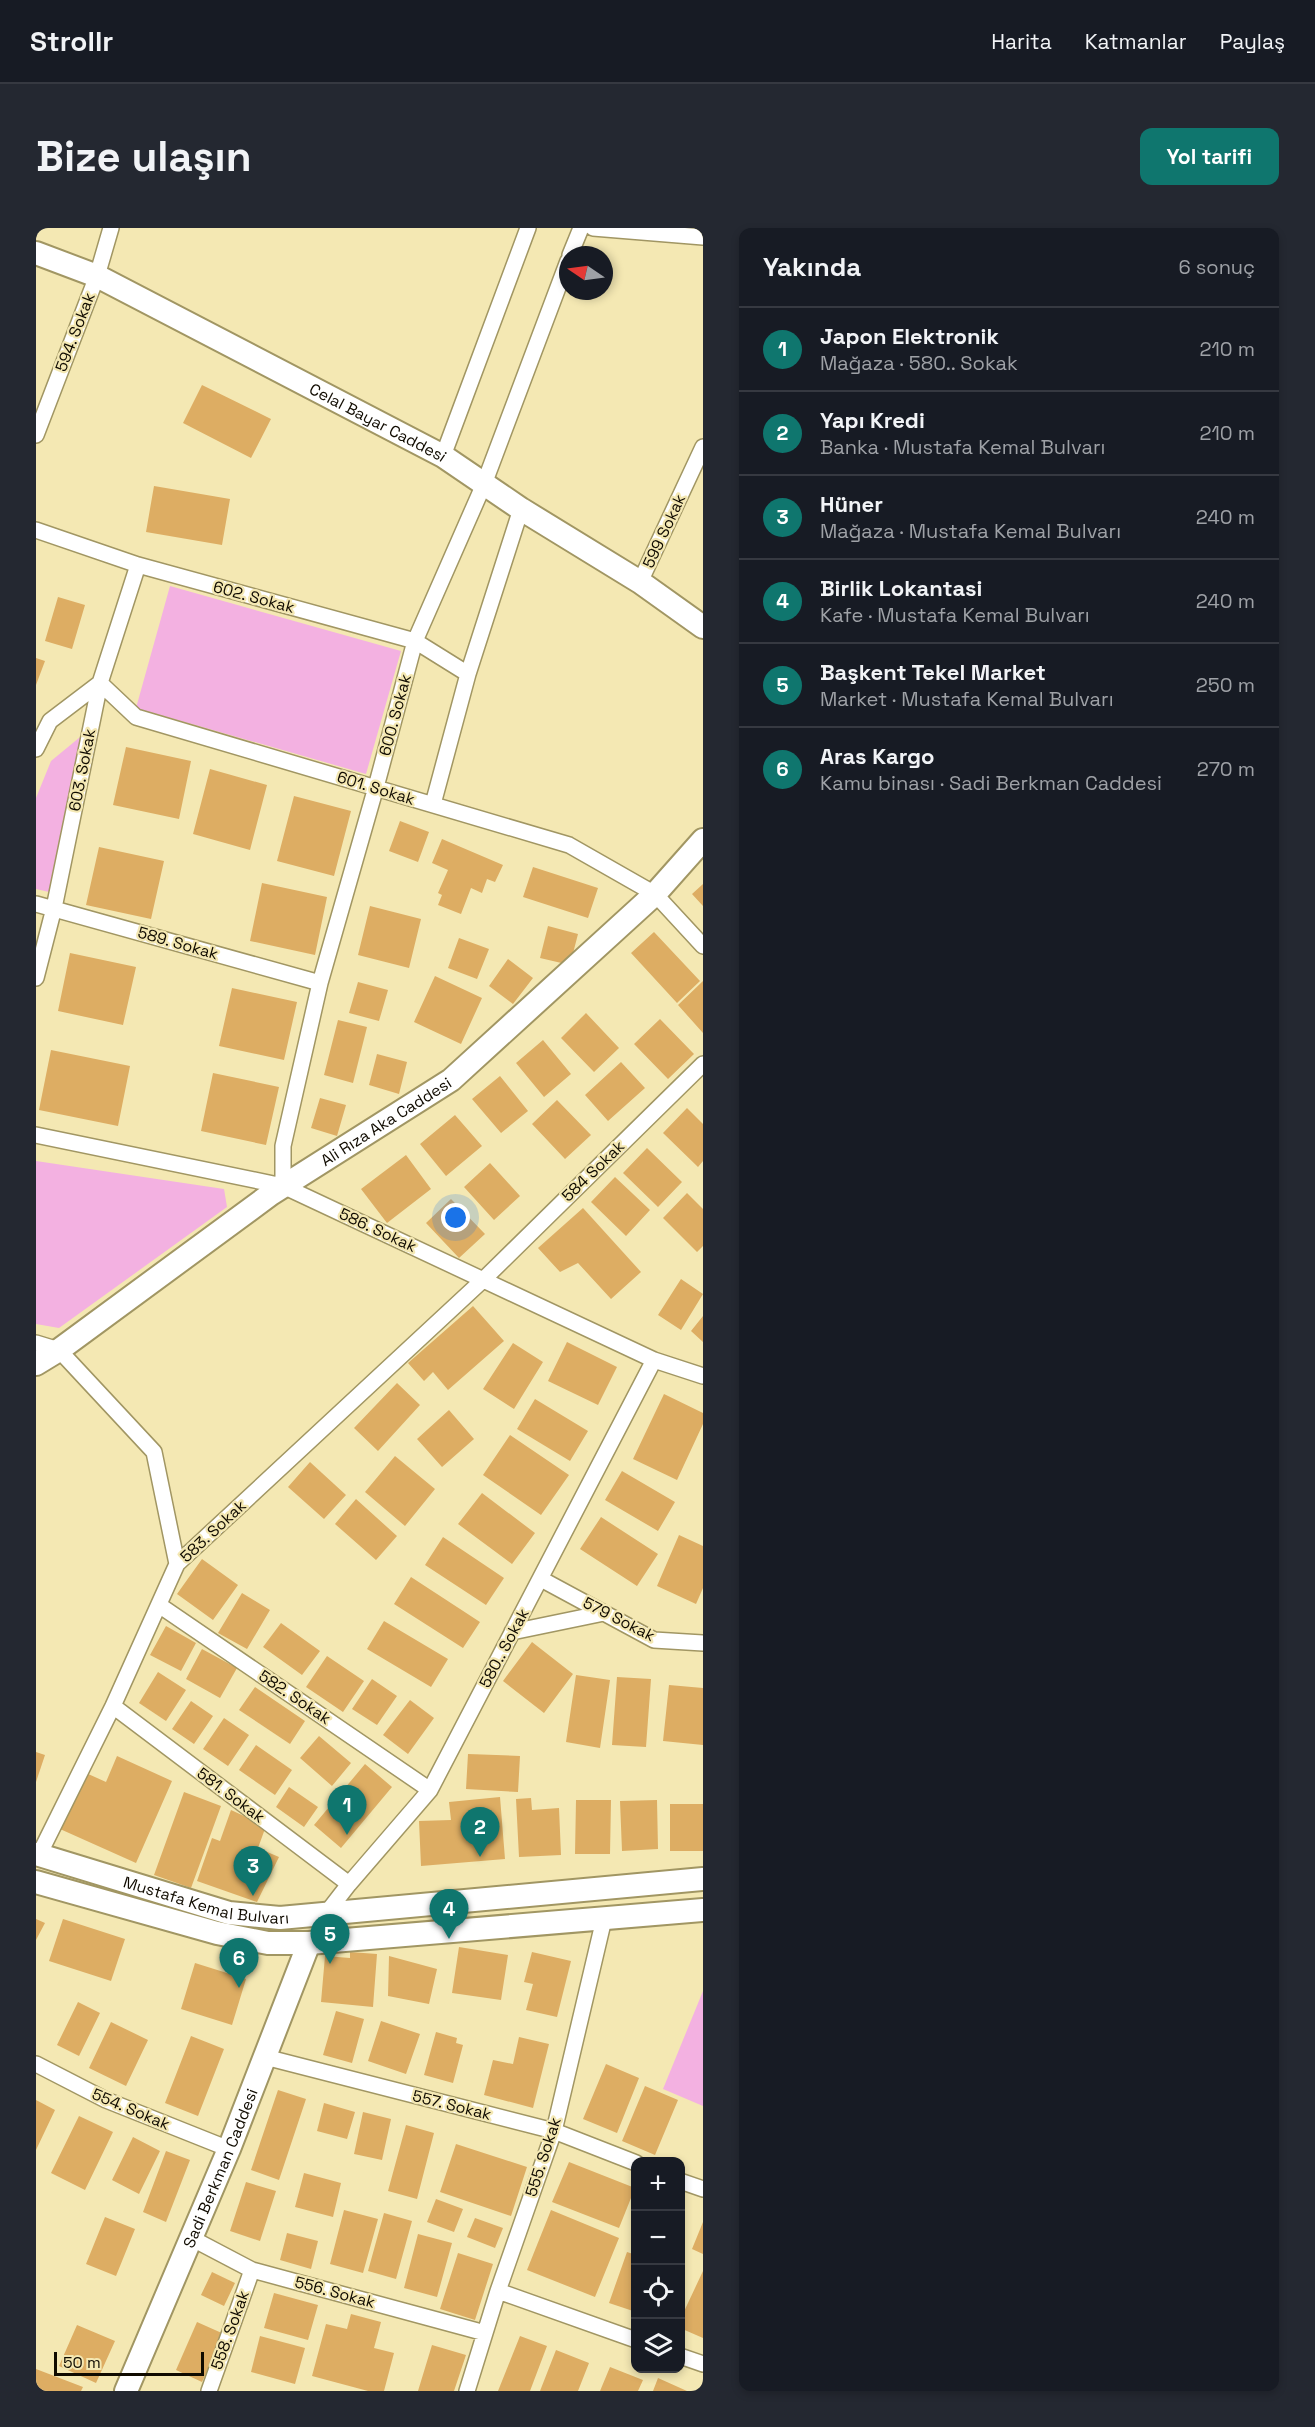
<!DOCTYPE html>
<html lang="tr">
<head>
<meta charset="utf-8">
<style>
  :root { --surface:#171b24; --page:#242831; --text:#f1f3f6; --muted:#9ea1a6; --line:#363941; --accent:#0f766e }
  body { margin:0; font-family:"Space Grotesk",sans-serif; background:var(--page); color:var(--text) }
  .controls { position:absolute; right:18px; bottom:18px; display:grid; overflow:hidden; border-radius:12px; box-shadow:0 3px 9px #0003 }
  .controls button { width:54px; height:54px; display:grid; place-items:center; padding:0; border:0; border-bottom:2px solid var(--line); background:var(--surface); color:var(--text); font:30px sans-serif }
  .compass { position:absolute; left:523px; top:18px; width:54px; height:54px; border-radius:50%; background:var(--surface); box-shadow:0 3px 9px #0003; rotate:283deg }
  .scale { position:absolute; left:18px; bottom:15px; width:150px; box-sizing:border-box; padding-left:6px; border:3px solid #100b00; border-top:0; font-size:16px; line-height:21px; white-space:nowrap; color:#100b00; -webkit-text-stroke:4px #f4e8b3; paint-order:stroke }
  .you { position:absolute; left:420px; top:990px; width:21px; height:21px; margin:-15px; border:4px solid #fff; border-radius:50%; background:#1a73e8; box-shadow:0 0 0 9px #1a73e833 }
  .badge { display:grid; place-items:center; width:39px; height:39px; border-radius:50%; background:var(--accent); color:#fff; font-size:20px; font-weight:700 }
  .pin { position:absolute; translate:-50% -50px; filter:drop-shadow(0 2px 3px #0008) }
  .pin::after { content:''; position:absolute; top:32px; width:21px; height:18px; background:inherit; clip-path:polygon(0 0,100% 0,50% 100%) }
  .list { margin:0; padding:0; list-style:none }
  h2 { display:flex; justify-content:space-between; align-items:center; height:78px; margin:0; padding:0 24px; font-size:26px }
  h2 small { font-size:20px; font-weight:400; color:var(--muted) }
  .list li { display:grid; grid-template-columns:39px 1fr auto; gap:18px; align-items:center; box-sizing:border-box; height:84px; padding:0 24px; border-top:2px solid var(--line) }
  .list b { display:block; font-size:22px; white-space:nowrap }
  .list p { margin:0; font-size:20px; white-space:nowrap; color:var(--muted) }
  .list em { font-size:20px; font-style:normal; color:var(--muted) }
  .icon { flex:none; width:33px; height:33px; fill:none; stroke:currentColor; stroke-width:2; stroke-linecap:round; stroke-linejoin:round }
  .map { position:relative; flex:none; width:667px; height:2163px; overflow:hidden; border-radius:12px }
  header { display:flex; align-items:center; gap:36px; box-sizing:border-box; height:84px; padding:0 30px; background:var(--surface); border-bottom:2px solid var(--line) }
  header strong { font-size:28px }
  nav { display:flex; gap:33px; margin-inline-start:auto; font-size:21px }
  .intro { display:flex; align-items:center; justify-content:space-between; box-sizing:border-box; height:144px; padding:0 36px }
  h1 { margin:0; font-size:42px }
  .button { padding:15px 27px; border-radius:12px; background:var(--accent); color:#fff; font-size:21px; font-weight:700 }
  main { display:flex; gap:36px; padding:0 36px }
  aside { flex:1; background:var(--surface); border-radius:12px; box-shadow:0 3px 9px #0003 }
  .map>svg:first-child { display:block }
  .green { fill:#f3b1e1 }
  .building { fill:#ddad63 }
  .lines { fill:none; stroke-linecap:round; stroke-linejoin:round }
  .street-casing { stroke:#a19663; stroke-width:18 }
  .secondary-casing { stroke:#a19663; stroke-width:26 }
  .street { stroke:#fff; stroke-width:15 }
  .secondary { stroke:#fff; stroke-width:22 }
  .labels { text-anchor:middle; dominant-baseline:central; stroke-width:4.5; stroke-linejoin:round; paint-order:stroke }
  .street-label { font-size:16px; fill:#100b00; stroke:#f4e8b3 }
</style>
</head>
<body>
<header>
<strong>Strollr</strong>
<nav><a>Harita</a><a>Katmanlar</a><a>Paylaş</a></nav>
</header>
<div class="intro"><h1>Bize ulaşın</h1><a class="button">Yol tarifi</a></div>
<main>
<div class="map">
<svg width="667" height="2163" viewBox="0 0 667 2163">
  <rect width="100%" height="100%" fill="#f4e8b3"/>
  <!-- green -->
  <path class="green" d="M134 358 365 423 330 546 100 480Z
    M49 505 13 664 0 661V570L15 533Z
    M0 933 188 961 191 979 23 1100 0 1096Z
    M667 1763V1878L627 1861Z"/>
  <!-- building -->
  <path class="building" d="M166 157 235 191 215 230 147 195Z
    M118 258 194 271 186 317 110 304Z
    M22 369 49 377 36 421 9 413Z
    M0 430 9 433 0 457Z
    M90 519 155 533 143 591 77 577Z
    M174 541 231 557 214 622 157 606Z
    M258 568 315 583 298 648 241 633Z
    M364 593 393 604 382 634 353 623Z
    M406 611 467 637 459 654 451 651 446 665 435 660 425 686 402 677 406 667 402 665 412 642 396 635Z
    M63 619 128 633 115 691 50 677Z
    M497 639 562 660 552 690 487 669Z
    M226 655 291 669 279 727 214 713Z
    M667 656V678L656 666Z
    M334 678 385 691 373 740 322 727Z
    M512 698 542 706 534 737 504 730Z
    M618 704 664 753 641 775 595 725Z
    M423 710 453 721 441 751 412 740Z
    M34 725 100 739 87 797 22 783Z
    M472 731 497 750 477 776 453 758Z
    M399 748 446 770 425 816 378 794Z
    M667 753V805L642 777Z
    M322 754 352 762 343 793 313 785Z
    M196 760 261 774 248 832 183 818Z
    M550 785 583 820 558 844 525 810Z
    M624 791 658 826 632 851 598 816Z
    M302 792 331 799 317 855 288 847Z
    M507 812 535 846 508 869 480 835Z
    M15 822 94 838 82 898 3 882Z
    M341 826 371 834 363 866 333 857Z
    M585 834 609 860 572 893 549 867Z
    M177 845 243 859 230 917 165 903Z
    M464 848 492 883 465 905 436 871Z
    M284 870 310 877 301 908 275 900Z
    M521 872 555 907 529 931 496 896Z
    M651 880 667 896V933L662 939 627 905Z
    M419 887 446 918 410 948 384 916Z
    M611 920 646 954 622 979 587 945Z
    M370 927 395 961 351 995 325 961Z
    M454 935 484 968 458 992 428 959Z
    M579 949 614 982 590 1008 555 974Z
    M651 965 667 981V1018L661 1024 627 990Z
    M415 971 449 1006 423 1030 390 995Z
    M547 980 605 1044 575 1071 542 1035 524 1044 502 1020Z
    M645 1051 667 1066 645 1102 622 1087Z
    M437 1078 468 1113 412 1162 397 1144 388 1153 372 1135Z
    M667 1088V1114L655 1103Z
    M531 1114 581 1139 562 1177 512 1153Z
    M477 1115 507 1134 478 1181 447 1161Z
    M361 1155 384 1177 342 1223 318 1200Z
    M628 1166 667 1185V1196L641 1252 597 1231Z
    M499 1171 552 1203 534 1233 481 1201Z
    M413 1182 438 1211 406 1239 381 1211Z
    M474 1207 533 1247 505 1287 447 1247Z
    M359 1228 399 1261 369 1298 329 1264Z
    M274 1234 310 1267 288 1291 252 1259Z
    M586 1243 639 1274 622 1303 569 1272Z
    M446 1265 499 1305 476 1336 422 1296Z
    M320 1271 361 1308 340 1332 299 1296Z
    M565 1289 622 1326 601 1358 544 1321Z
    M643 1307 667 1318V1360L660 1376 621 1358Z
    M407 1309 468 1350 450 1377 389 1337Z
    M166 1331 202 1357 177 1392 141 1366Z
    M375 1349 444 1394 427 1420 358 1376Z
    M206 1365 234 1382 211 1421 182 1405Z
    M348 1393 412 1431 395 1459 331 1421Z
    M245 1395 284 1423 266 1447 227 1419Z
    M130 1398 160 1415 145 1443 114 1427Z
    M496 1414 537 1446 508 1485 467 1453Z
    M166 1421 201 1440 184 1470 150 1451Z
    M291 1428 328 1453 307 1484 270 1459Z
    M122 1444 150 1462 130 1493 103 1475Z
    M540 1447 574 1452 564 1520 530 1514Z
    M581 1449 615 1451 610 1519 576 1517Z
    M336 1451 361 1468 341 1497 316 1481Z
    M633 1457 667 1460V1517L627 1513Z
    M219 1459 269 1493 254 1516 203 1482Z
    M374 1472 398 1490 372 1526 347 1507Z
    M155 1473 177 1488 158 1516 136 1501Z
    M188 1490 213 1507 192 1538 167 1521Z
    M283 1508 315 1535 296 1558 264 1530Z
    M220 1517 256 1542 239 1567 203 1542Z
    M0 1524 9 1527 0 1554Z
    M432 1526 484 1528 482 1564 430 1561Z
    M81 1528 136 1553 100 1635 24 1601 50 1545 70 1554Z
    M329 1536 356 1559 305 1620 278 1597Z
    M253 1559 282 1579 268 1599 240 1579Z
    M148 1564 185 1578 155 1660 118 1647Z
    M464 1569 469 1631 385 1638 383 1593 415 1592 413 1574Z
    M495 1570 496 1582 523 1580 525 1627 483 1629 480 1571Z
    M540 1572H575L574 1626H539Z
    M621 1572 622 1621 586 1623 584 1573Z
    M634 1576H667V1623H634Z
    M195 1582 230 1598 222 1620 243 1629 221 1674 161 1653 176 1610 184 1613Z
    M0 1691 9 1695 0 1712Z
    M27 1691 89 1711 75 1753 13 1733Z
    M423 1719 472 1727 465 1772 416 1765Z
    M314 1724 341 1726 337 1779 285 1774 289 1728 314 1730Z
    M496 1724 535 1733 521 1789 490 1782 497 1756 488 1754Z
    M353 1728 401 1741 393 1776 352 1768Z
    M159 1735 210 1751 196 1797 145 1781Z
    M42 1774 64 1785 43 1828 21 1817Z
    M300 1783 328 1791 316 1835 287 1827Z
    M345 1793 384 1806 370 1846 332 1833Z
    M75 1794 112 1812 90 1858 53 1840Z
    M400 1804 421 1810 420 1815 427 1817 417 1855 388 1847Z
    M155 1808 188 1821 162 1888 129 1875Z
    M483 1809 513 1816 497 1880 448 1867 457 1832 477 1836Z
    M570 1836 603 1850 581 1905 547 1891Z
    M609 1858 642 1872 619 1927 586 1913Z
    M242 1862 270 1871 243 1952 215 1942Z
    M0 1872 19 1882 0 1922Z
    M288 1875 319 1884 311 1911 281 1903Z
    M327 1884 355 1891 346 1932 318 1926Z
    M43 1888 77 1904 49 1962 15 1945Z
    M370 1897 398 1905 381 1971 352 1963Z
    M97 1909 124 1923 103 1966 76 1952Z
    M420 1916 491 1939 475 1988 404 1964Z
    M130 1923 154 1932 130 1994 107 1984Z
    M533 1934 599 1960 583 2000 516 1974Z
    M268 1945 305 1955 297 1989 259 1979Z
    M210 1954 240 1963 224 2013 194 2003Z
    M400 1971 427 1981 418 2004 391 1994Z
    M308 1982 342 1991 327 2045 294 2036Z
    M515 1982 583 2010 559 2069 491 2042Z
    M348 1985 376 1993 360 2051 332 2043Z
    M69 1989 99 2001 80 2048 50 2036Z
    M439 1990 467 2000 459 2020 431 2009Z
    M667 1994V2026L656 2021Z
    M251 2005 282 2013 275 2041 244 2032Z
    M382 2006 416 2015 401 2069 368 2060Z
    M591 2024 600 2027V2084L573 2075Z
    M422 2025 457 2036 439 2092 404 2081Z
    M667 2043V2110L644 2100V2092Z
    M176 2044 199 2055 188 2078 165 2067Z
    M238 2065 282 2077 272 2112 228 2100Z
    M315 2086 345 2094 338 2120 358 2125 348 2163H332L276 2148 290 2096 311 2101Z
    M161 2094 188 2106 166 2154 140 2142Z
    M41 2097 79 2113 60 2155 23 2138Z
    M224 2108 269 2120 259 2156 215 2144Z
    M484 2108 511 2118 494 2163H462Z
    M396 2117 430 2127 418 2163H382Z
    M520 2122 553 2135 542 2163H504Z
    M574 2139 607 2152 602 2163H564Z
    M0 2141 47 2159 45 2163H0Z
    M622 2150 651 2163H617Z"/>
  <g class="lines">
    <defs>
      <path id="street" d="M557 0 667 9
        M534 27 545 0
        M0 207 61 48 75 0
        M407 228 492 0
        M0 302 102 337 379 413 432 446
        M604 354 667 219
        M0 521 14 493 64 455 100 489 533 617 619 666 667 718
        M397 576 432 446 485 281
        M0 676 284 755
        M0 750 18 680 64 455 102 337
        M0 907 247 958 618 1132 667 1148
        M247 958V918L284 755 340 559 379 413 448 256 532 33
        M0 1115 23 1122 118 1224 141 1336
        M505 1351 618 1412 667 1415
        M123 1377 394 1562
        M476 1404 568 1385
        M77 1478 313 1656
        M3 1627 77 1478 141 1336 448 1051 667 836
        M289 1687 313 1656 394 1562 618 1132
        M229 1829 518 1903 600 1935
        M0 1836 70 1872 193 1921
        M644 1953 667 1961
        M155 2010 216 2042 449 2105
        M462 2063 600 2112
        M644 2128 667 2136
        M173 2163 216 2042
        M431 2163 462 2063 518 1903 568 1691"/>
      <g id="secondary">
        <path id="s1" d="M0 25 61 48 407 228 485 281 604 354 667 399"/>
        <path id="s2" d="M0 1136 23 1122 235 966 415 852 619 666 667 612"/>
        <path id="s3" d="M0 1626 193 1685 244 1690 667 1651"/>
        <path d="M0 1654 181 1705 232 1715H273L667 1682"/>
        <path id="s4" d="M90 2163 193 1921 273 1715"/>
      </g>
    </defs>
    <!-- street casing -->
    <use href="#street" class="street-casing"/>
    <!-- secondary casing -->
    <use href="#secondary" class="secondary-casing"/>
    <!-- street -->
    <use href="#street" class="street"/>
    <!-- secondary -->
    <use href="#secondary" class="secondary"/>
  </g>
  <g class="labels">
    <!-- street labels -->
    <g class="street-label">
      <text transform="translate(39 104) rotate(-69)">594. Sokak</text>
      <text stroke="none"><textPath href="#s1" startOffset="382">Celal Bayar Caddesi</textPath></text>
      <text transform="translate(628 303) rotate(-65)">599 Sokak</text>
      <text transform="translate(218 369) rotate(15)">602. Sokak</text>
      <text transform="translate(359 487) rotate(-75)">600. Sokak</text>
      <text transform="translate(46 542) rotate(-79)">603. Sokak</text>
      <text transform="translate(340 560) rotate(17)">601. Sokak</text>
      <text transform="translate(142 715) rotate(16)">589. Sokak</text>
      <text stroke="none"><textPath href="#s2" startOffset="426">Ali Rıza Aka Caddesi</textPath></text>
      <text transform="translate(557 943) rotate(-44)">584 Sokak</text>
      <text transform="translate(342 1002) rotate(25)">586. Sokak</text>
      <text transform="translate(177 1303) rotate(-43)">583. Sokak</text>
      <text transform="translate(583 1391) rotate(27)">579 Sokak</text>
      <text transform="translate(468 1420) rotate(-62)">580.. Sokak</text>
      <text transform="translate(259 1469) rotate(34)">582. Sokak</text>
      <text transform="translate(195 1567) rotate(37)">581. Sokak</text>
      <text stroke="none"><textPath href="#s3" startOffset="177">Mustafa Kemal Bulvarı</textPath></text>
      <text transform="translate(416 1877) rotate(14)">557. Sokak</text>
      <text transform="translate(95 1881) rotate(23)">554. Sokak</text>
      <text transform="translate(507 1929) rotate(-72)">555. Sokak</text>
      <text stroke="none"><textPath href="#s4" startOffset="242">Sadi Berkman Caddesi</textPath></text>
      <text transform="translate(299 2064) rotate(15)">556. Sokak</text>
      <text transform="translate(194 2102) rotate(-70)">558. Sokak</text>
    </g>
  </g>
</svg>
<div class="controls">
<button>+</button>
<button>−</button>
<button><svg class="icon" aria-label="locate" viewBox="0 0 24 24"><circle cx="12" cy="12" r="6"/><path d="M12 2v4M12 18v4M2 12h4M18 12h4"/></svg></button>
<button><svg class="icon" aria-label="layers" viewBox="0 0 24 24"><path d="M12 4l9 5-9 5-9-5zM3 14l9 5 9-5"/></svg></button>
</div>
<svg class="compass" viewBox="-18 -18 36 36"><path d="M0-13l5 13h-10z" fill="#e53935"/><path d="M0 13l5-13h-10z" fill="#9ea1a6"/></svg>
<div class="scale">50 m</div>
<div class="you"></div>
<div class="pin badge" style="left:311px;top:1607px">1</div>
<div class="pin badge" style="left:444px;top:1629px">2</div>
<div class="pin badge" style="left:217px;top:1668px">3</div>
<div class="pin badge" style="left:413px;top:1711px">4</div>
<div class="pin badge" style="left:294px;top:1736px">5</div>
<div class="pin badge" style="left:203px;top:1760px">6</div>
</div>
<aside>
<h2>Yakında<small>6 sonuç</small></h2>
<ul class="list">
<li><span class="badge">1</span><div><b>Japon Elektronik</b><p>Mağaza · 580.. Sokak</p></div><em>210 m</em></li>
<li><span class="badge">2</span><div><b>Yapı Kredi</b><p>Banka · Mustafa Kemal Bulvarı</p></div><em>210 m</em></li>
<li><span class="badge">3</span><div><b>Hüner</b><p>Mağaza · Mustafa Kemal Bulvarı</p></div><em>240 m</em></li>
<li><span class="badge">4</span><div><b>Birlik Lokantasi</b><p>Kafe · Mustafa Kemal Bulvarı</p></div><em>240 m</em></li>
<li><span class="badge">5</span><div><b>Başkent Tekel Market</b><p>Market · Mustafa Kemal Bulvarı</p></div><em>250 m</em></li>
<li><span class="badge">6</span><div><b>Aras Kargo</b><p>Kamu binası · Sadi Berkman Caddesi</p></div><em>270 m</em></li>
</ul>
</aside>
</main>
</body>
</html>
